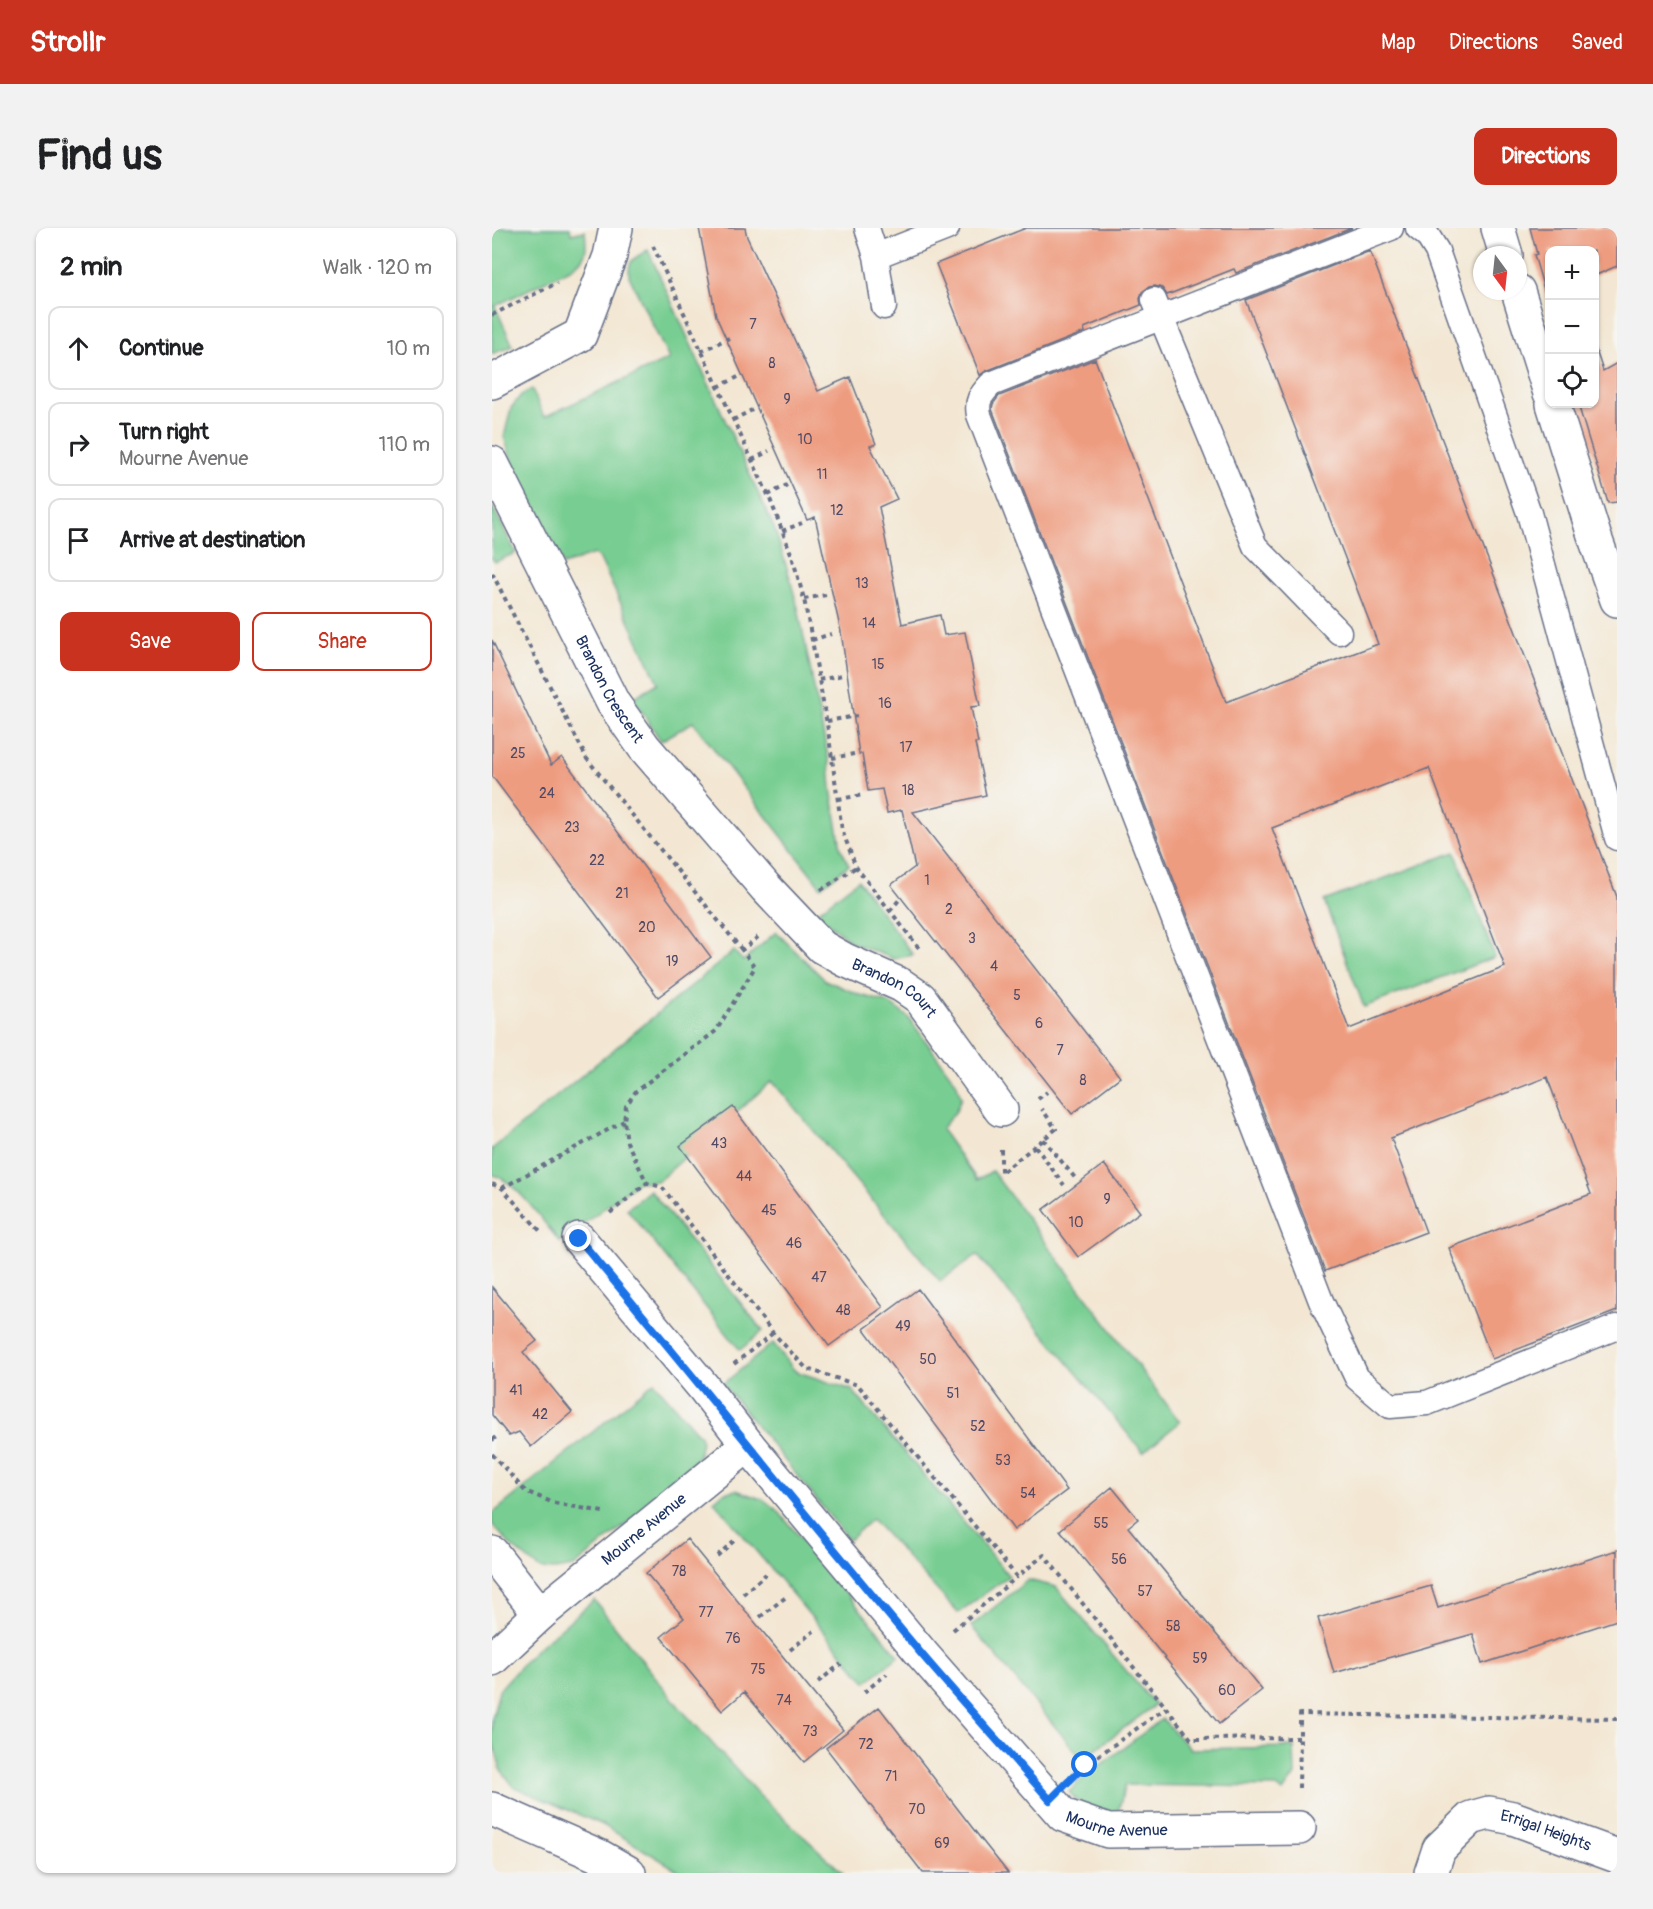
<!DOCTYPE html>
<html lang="en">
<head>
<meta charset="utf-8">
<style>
  :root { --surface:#fff; --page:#f2f2f2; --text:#202124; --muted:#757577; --line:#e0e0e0; --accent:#c8321e }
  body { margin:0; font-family:Pangolin,sans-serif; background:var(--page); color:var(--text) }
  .controls { position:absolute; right:18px; top:18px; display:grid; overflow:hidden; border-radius:12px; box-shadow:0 2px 4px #0004 }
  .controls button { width:54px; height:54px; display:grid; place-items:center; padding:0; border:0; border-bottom:2px solid var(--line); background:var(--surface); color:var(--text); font:30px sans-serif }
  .compass { position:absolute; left:981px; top:18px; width:54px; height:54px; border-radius:50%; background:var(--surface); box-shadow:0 2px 4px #0004; rotate:165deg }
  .stop { position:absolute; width:18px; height:18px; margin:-14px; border:4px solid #1a73e8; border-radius:50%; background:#fff }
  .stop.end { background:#1a73e8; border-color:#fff; box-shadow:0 2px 6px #0008 }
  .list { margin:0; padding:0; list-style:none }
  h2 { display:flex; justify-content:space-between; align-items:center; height:78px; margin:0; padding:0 24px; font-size:26px }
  h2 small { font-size:20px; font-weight:400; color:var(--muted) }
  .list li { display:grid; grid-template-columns:39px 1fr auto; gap:18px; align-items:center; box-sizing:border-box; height:84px; margin:0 12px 12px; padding:0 12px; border:2px solid var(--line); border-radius:12px }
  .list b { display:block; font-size:22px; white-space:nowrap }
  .list p { margin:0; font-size:20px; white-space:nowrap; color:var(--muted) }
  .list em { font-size:20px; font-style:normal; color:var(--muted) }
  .actions { display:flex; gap:12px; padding:18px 24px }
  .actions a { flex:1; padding:14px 0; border:2px solid var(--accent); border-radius:12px; text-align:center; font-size:21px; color:var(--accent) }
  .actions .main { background:var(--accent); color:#fff }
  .icon { flex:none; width:33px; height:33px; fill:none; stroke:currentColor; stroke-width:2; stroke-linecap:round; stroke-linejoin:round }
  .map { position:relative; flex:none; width:1125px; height:1645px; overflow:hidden; border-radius:12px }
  header { display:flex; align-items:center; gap:36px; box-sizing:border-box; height:84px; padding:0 30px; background:var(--accent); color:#fff }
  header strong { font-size:28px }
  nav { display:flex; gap:33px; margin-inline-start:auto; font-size:21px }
  .intro { display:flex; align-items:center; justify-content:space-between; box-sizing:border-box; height:144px; padding:0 36px }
  h1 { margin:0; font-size:42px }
  .button { padding:15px 27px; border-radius:12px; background:var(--accent); color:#fff; font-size:21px; font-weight:700 }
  main { display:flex; gap:36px; padding:0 36px }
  aside { flex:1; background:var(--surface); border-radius:12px; box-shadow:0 2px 4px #0004 }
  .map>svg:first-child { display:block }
  .green { fill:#78ce92; stroke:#4a7e78; stroke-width:1.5 }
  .building { fill:#ee9c80; fill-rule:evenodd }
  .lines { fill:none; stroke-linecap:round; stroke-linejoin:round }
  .lane-casing { stroke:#676f87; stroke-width:27 }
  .street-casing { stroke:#676f87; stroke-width:36 }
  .secondary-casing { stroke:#676f87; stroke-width:36 }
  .path { stroke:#676f87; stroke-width:4; stroke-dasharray:4.5 4.5; stroke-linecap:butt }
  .lane { stroke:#fff; stroke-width:24 }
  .street { stroke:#fff; stroke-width:33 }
  .secondary { stroke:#fff; stroke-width:33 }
  .route { stroke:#1a73e8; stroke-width:8 }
  .labels { text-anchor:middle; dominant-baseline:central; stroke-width:4.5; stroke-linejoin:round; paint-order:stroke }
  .number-label { font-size:14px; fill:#504a66 }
  .street-label { font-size:16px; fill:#1b2f5e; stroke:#f6f6f2 }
</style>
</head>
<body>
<header>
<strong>Strollr</strong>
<nav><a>Map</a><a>Directions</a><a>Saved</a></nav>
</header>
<div class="intro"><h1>Find us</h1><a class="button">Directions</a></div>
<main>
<aside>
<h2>2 min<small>Walk · 120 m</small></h2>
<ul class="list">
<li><svg class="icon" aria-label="ahead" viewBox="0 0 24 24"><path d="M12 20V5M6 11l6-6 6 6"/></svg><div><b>Continue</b></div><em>10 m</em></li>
<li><svg class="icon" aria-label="right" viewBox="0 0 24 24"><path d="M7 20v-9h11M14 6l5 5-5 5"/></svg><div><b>Turn right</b><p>Mourne Avenue</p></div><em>110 m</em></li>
<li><svg class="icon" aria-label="arrive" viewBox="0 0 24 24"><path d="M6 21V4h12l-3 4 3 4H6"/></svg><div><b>Arrive at destination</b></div></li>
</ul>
<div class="actions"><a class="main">Save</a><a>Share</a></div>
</aside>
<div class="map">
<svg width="1125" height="1645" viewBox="0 0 1125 1645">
  <rect width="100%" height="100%" fill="#f6f6f2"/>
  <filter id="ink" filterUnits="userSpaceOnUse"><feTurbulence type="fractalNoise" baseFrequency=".0167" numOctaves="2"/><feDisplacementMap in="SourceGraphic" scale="12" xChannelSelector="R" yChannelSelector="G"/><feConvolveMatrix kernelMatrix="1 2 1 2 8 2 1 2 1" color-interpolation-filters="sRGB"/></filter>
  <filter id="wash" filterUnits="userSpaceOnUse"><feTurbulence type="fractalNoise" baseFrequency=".008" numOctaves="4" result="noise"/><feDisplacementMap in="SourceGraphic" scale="24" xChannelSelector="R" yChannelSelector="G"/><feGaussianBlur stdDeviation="1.35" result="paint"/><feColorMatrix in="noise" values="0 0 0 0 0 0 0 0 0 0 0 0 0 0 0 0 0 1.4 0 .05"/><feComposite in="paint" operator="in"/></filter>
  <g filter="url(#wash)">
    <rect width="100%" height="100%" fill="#f3e7d3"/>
    <!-- green -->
    <path class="green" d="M0 0H78L79 6 93 3C95 21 96 29 80 40L3 78 21 118 0 126Z
      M156 22 283 302 295 340 306 380 337 534 339 561 349 620 357 637 329 659 201 494 169 513 141 470 166 455 108 331 102 326 71 337 21 236 12 209 19 180 29 167 40 161 52 189 177 131 137 48C136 30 143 30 156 22Z
      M0 278 24 325 3 334 0 330Z
      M963 624 1003 729 872 779 832 673Z
      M366 652 421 727 402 731 361 715 324 685Z
      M284 704 333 752 368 767 397 775 416 789 464 854 469 870 464 883 449 901 485 952 500 943 688 1194 651 1224 485 1027 448 1053 280 853 166 953 146 954 68 1014C51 994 25 954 0 946V921L242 723 251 733Z
      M158 962 271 1103 248 1122 135 981Z
      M281 1115 303 1143 360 1162 517 1348 466 1385 380 1291 357 1312 231 1156Z
      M162 1154 208 1208 210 1213 207 1227 197 1240 155 1279 82 1339 63 1342 48 1341 20 1319 0 1296V1286Z
      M244 1262 272 1272 286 1283 407 1428 374 1454 222 1273 231 1265Z
      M536 1352 564 1359 663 1477 590 1531 479 1398Z
      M102 1372 188 1480 267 1567 351 1645H190L111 1597 22 1559 9 1542 0 1510V1491L7 1462 41 1424Z
      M670 1491 698 1521 802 1519 803 1547 791 1564 785 1559 633 1557 625 1589C606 1584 590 1580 577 1564L595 1547Z"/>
    <g id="blocks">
      <!-- building -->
      <path class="building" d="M207 0H253L255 9 326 163 358 149 384 216 378 218 405 271 387 279 410 396 448 387 452 407 473 404 488 478 479 479 486 515H483L494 567 421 584 628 849 580 886 399 657 423 639 410 582 395 585 390 561 376 563 370 526H367L349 404 323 289 315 292 224 88Z
        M534 0H860L744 45 742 41 675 67 670 60 663 58 657 59 650 64 648 71 649 77 592 100 593 104 494 143 488 147 444 36Z
        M1038 0H1125V38L1102 48V22H1058V66L1054 68 1042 27 1045 26Z
        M878 23 1125 669V1083L1000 1131 957 1020 1099 966 1055 849 899 910 934 1004 833 1043 500 181 501 176 507 168 603 131 734 474 886 416 754 72ZM937 540 1013 739 857 801 780 600Z
        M1102 116 1111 143 1125 135V274L1116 275 1086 176H1102Z
        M0 412 59 537 70 529 219 729 166 769 0 548Z
        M241 879 391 1079 337 1118 188 918Z
        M612 936 648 984 586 1029 551 982Z
        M0 1059 45 1113 31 1124 80 1184 39 1219 27 1204 17 1208 0 1187Z
        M426 1061 575 1262 522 1302 372 1101Z
        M620 1259 646 1291 636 1299 770 1462 727 1496 568 1302Z
        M195 1311 351 1502 312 1534 252 1464 230 1483 169 1409 192 1390 154 1345Z
        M1125 1322V1392L990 1436 981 1406 842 1445 826 1390 939 1358 946 1380Z
        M387 1479 489 1611 516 1645H431L334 1520Z"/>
    </g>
  </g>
  <g filter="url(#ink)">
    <use href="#blocks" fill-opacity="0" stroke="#676f87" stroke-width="1.5"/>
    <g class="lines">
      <defs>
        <path id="lane" d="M375 0 384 28 392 79
          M899 0 499 156C489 167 484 172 487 187L829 1073 865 1150 898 1178 935 1175 1125 1099
          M926 0 935 7 945 23 1037 285 1125 610
          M384 28 455 0
          M662 72 763 318 847 404"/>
        <g id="street">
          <path d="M0 154 88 107 118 28 124 0"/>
          <path id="s1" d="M0 235 121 475 152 519 274 660 330 719 353 732 409 757 428 770 509 882"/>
          <path id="s2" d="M87 1011 212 1160 256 1217 431 1427 571 1587 616 1603 807 1600"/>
          <path d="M0 1325 48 1386"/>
          <path id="s3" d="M0 1431 48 1386 256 1217"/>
          <path id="s4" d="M939 1645 947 1621 979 1590 997 1585 1021 1590 1125 1628"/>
        </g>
        <path id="secondary" d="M1006 0 1014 27
          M1026 63 1058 165
          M1061 176 1102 307 1125 372
          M0 1581 107 1628 137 1645"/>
      </defs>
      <!-- lane casing -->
      <use href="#lane" class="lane-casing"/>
      <!-- street casing -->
      <use href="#street" class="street-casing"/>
      <!-- secondary casing -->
      <use href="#secondary" class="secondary-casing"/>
      <!-- path -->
      <path class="path" d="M161 18 278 271 300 328 312 371 320 412 336 502 350 602 364 639 427 720
        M0 87 65 55
        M209 123 237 110
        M226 159 250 147
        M241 192 260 182
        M260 232 277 223
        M276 267 295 257
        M290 303 310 295
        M0 345 95 531 250 722
        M312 371 334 367
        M320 412 339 406
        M327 452 350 447
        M335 493 365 488
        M340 530 362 526
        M346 571 372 567
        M329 662 364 639
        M398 683 407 672
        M266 709 250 722 263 739 224 803 144 863 134 878 132 893 135 914 155 955 170 959 281 1105 315 1141 366 1157 525 1349 552 1327 699 1511 808 1510V1486L1125 1491
        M546 871 555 864
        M551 911 584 951
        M543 918 572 957
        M509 921V945L564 901 550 881
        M0 956 10 960 49 1004
        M10 960 132 893
        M118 985 155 955
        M242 1136 281 1105
        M0 1212 7 1207
        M0 1226 33 1263 62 1275 111 1284
        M225 1328 245 1310
        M251 1366 274 1346
        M268 1389 294 1369
        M461 1402 525 1349
        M298 1422 322 1403
        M326 1454 349 1436
        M372 1464 395 1446
        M585 1545 593 1537 674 1480
        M807 1560 808 1510"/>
      <!-- lane -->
      <use href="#lane" class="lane"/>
      <!-- street -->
      <use href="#street" class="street"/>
      <!-- secondary -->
      <use href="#secondary" class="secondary"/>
    </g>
  </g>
  <g class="lines" filter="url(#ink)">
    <!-- route -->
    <path class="route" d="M87 1011C203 1149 315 1291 432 1429 473 1477 516 1524 558 1572L593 1537"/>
  </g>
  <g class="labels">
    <!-- number labels -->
    <g class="number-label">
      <text x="261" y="96">7</text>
      <text x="280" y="135">8</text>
      <text x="295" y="171">9</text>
      <text x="313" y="211">10</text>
      <text x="330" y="246">11</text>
      <text x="345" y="282">12</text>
      <text x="370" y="355">13</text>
      <text x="377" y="395">14</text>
      <text x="386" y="436">15</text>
      <text x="393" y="475">16</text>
      <text x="414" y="519">17</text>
      <text x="26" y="525">25</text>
      <text x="416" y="562">18</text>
      <text x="55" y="565">24</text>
      <text x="80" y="599">23</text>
      <text x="105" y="632">22</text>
      <text x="435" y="652">1</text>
      <text x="130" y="665">21</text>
      <text x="457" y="681">2</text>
      <text x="155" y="699">20</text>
      <text x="480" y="710">3</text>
      <text x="180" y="733">19</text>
      <text x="502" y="738">4</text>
      <text x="525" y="767">5</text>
      <text x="547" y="795">6</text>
      <text x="568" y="822">7</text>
      <text x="591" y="852">8</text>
      <text x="227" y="915">43</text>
      <text x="252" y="948">44</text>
      <text x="615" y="971">9</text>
      <text x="277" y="982">45</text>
      <text x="584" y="994">10</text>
      <text x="302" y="1015">46</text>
      <text x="327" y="1049">47</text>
      <text x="351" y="1082">48</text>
      <text x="411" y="1098">49</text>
      <text x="436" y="1131">50</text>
      <text x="24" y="1162">41</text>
      <text x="461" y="1165">51</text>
      <text x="48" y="1186">42</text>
      <text x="486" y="1198">52</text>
      <text x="511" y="1232">53</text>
      <text x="536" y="1265">54</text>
      <text x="609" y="1295">55</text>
      <text x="627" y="1331">56</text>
      <text x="187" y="1343">78</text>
      <text x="653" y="1363">57</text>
      <text x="214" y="1384">77</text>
      <text x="681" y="1398">58</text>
      <text x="241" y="1410">76</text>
      <text x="708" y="1430">59</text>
      <text x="266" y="1441">75</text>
      <text x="735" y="1462">60</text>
      <text x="292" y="1472">74</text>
      <text x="318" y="1503">73</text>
      <text x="374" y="1516">72</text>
      <text x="399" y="1548">71</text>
      <text x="425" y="1581">70</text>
      <text x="450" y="1615">69</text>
    </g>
    <!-- street labels -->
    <g class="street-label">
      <text stroke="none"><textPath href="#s1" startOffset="255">Brandon Crescent</textPath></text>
      <text stroke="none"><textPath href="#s1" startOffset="674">Brandon Court</textPath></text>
      <text stroke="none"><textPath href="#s3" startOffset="200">Mourne Avenue</textPath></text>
      <text stroke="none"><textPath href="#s2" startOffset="808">Mourne Avenue</textPath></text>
      <text stroke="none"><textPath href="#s4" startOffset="148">Errigal Heights</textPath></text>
    </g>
  </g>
</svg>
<div class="controls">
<button>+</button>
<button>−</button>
<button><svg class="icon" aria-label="locate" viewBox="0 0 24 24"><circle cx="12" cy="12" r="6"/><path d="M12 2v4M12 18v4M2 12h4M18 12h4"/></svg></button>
</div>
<svg class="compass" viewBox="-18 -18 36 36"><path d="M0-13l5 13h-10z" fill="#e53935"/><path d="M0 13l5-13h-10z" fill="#757577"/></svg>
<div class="stop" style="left:593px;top:1537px"></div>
<div class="stop end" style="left:87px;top:1011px"></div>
</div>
</main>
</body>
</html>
